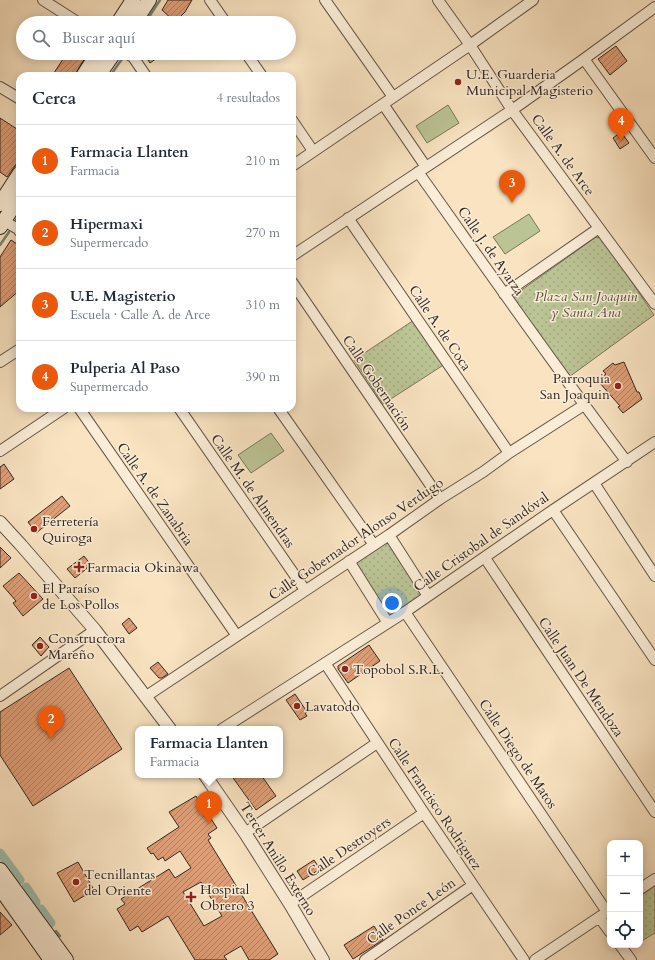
<!DOCTYPE html>
<html lang="es">
<head>
<meta charset="utf-8">
<style>
  :root { --surface:#fff; --page:#f2f2f3; --text:#1f2937; --muted:#747a83; --line:#e0e1e3; --accent:#ea580c }
  body { margin:0; font-family:Cardo,serif; background:var(--page); color:var(--text) }
  .controls { position:absolute; right:12px; bottom:12px; display:grid; overflow:hidden; border-radius:8px; box-shadow:0 2px 10px #0003 }
  .controls button { width:36px; height:36px; display:grid; place-items:center; padding:0; border:0; border-bottom:1px solid var(--line); background:var(--surface); color:var(--text); font:20px sans-serif }
  .you { position:absolute; left:392px; top:603px; width:14px; height:14px; margin:-10px; border:3px solid #fff; border-radius:50%; background:#1a73e8; box-shadow:0 0 0 6px #1a73e833 }
  .badge { display:grid; place-items:center; width:26px; height:26px; border-radius:50%; background:var(--accent); color:#fff; font-size:13px; font-weight:700 }
  .pin { position:absolute; translate:-50% -33px; filter:drop-shadow(0 1px 2px #0008) }
  .pin::after { content:''; position:absolute; top:21px; width:14px; height:12px; background:inherit; clip-path:polygon(0 0,100% 0,50% 100%) }
  .popup { position:absolute; left:135px; top:726px; width:148px; height:52px; box-sizing:border-box; display:grid; place-content:center; border-radius:8px; background:var(--surface); filter:drop-shadow(0 1px 3px #0005); font-size:13px; white-space:nowrap; color:var(--muted) }
  .popup b { font-size:15px; color:var(--text) }
  .popup::after { content:''; position:absolute; left:50%; top:100%; margin-left:-8px; border:8px solid transparent; border-top-color:var(--surface) }
  .list { margin:0; padding:0; list-style:none }
  h2 { display:flex; justify-content:space-between; align-items:center; height:52px; margin:0; padding:0 16px; font-size:17px }
  h2 small { font-size:13px; font-weight:400; color:var(--muted) }
  .list li { display:grid; grid-template-columns:26px 1fr auto; gap:12px; align-items:center; box-sizing:border-box; height:72px; padding:0 16px; border-top:1px solid var(--line) }
  .list b { display:block; font-size:15px; white-space:nowrap }
  .list p { margin:0; font-size:13px; white-space:nowrap; color:var(--muted) }
  .list em { font-size:13px; font-style:normal; color:var(--muted) }
  .icon { flex:none; width:22px; height:22px; fill:none; stroke:currentColor; stroke-width:2; stroke-linecap:round; stroke-linejoin:round }
  .map { position:relative; flex:none; width:655px; height:960px; overflow:hidden }
  .search { position:absolute; background:var(--surface); box-shadow:0 2px 10px #0003; left:16px; top:16px; width:280px; height:44px; display:flex; align-items:center; gap:10px; box-sizing:border-box; padding:0 14px; border-radius:22px; color:var(--muted); font-size:15px }
  .panel { position:absolute; background:var(--surface); box-shadow:0 2px 10px #0003; left:16px; top:72px; width:280px; height:340px; border-radius:12px }
  .map>svg:first-child { display:block }
  .grass { fill:#bbc495; stroke:#78765a }
  .park { fill:url(#park-dots); stroke:#78765a }
  .lines { fill:none; stroke-linecap:round; stroke-linejoin:round }
  .stream { stroke:#748276; stroke-width:2.5 }
  .canal { stroke:#9ebeb0; stroke-width:9 }
  .building { fill:url(#building-hatch); stroke:#34271f; fill-rule:evenodd }
  .minor-casing { stroke:#655648; stroke-width:12 }
  .tertiary-casing { stroke:#655648; stroke-width:14 }
  .secondary-casing { stroke:#34271f; stroke-width:16 }
  .minor { stroke:#fbedd7; stroke-width:10 }
  .tertiary { stroke:#fbedd7; stroke-width:12 }
  .secondary { stroke:#fbedd7; stroke-width:14 }
  .poi-dot { fill:#8f2418; stroke:#fbedd7; stroke-width:1.5 }
  .labels { text-anchor:middle; dominant-baseline:central; stroke-width:3; stroke-linejoin:round; paint-order:stroke }
  .poi-label { font-size:14px; fill:#34271f; stroke:#fbedd7; text-anchor:start }
  .street-label { font-size:14px; fill:#34271f; stroke:#fbedd7 }
  .park-label { font-size:14px; font-style:italic; fill:#564e3c; stroke:#fbedd7 }
</style>
</head>
<body>
<div class="map">
<svg width="655" height="960" viewBox="0 0 655 960">
  <defs>
    <pattern id="park-dots" width="8" height="8" patternUnits="userSpaceOnUse"><rect width="8" height="8" fill="#bbc495"/><path d="M2 2h.1M6 6h.1" fill="none" stroke="#a1a880" stroke-width="1.8" stroke-linecap="round"/></pattern>
    <pattern id="building-hatch" width="6" height="6" patternUnits="userSpaceOnUse"><rect width="6" height="6" fill="#de9f78"/><path d="M-1 1l2-2M0 6l6-6M5 7l2-2" fill="none" stroke="#b58262"/></pattern>
  </defs>
  <rect width="100%" height="100%" fill="#f9e3c1"/>
  <filter id="stains"><feTurbulence type="fractalNoise" baseFrequency=".005" numOctaves="4"/><feColorMatrix values="0 0 0 0 .2 0 0 0 0 .09 0 0 0 0 .02 0 0 0 .5 -.17"/></filter>
  <radialGradient id="worn" r=".72"><stop offset=".6" stop-color="#630" stop-opacity="0"/><stop offset="1" stop-color="#630" stop-opacity=".3"/></radialGradient>
  <!-- grass -->
  <path class="grass" d="M448 105 459 123 427 143 416 126Z
    M529 214 540 231 505 254 493 237Z
    M271 433 284 451 251 473 238 455Z"/>
  <!-- park -->
  <path class="park" d="M596 237 602 238 654 315 569 377 514 300 516 294Z
    M414 320 445 364 383 404 354 360Z
    M389 543 421 591V595L387 617 355 564 385 544Z
    M655 886V933L640 942V896Z"/>
  <g class="lines">
    <!-- stream -->
    <path class="stream" d="M145 23 160 0
      M110 76 122 59
      M16 220 20 214
      M0 245 9 232
      M56 931 60 936"/>
    <!-- canal -->
    <path class="canal" d="M0 853 20 880
      M26 887 36 902
      M41 909 51 923"/>
  </g>
  <!-- building -->
  <path class="building" d="M168 0H192L185 12 175 22 162 10Z
    M616 46 627 61 610 75 598 59Z
    M67 53H88L74 76H52Z
    M143 53H164L150 63Z
    M0 118 20 131V159L7 177 0 172Z
    M621 132 629 143 620 149 613 138Z
    M11 240 20 246V290L0 307V257Z
    M624 362 637 392H639L642 399 623 413 618 407 620 406 598 381 606 374 603 371 613 363 615 365Z
    M4 464 14 479 0 489V467Z
    M62 496 70 506 36 533 28 522Z
    M0 547 11 558 0 568Z
    M84 556 91 565 75 578 67 569Z
    M19 573 43 599 23 616 13 603 16 601 3 586Z
    M129 618 137 628 129 634 122 624Z
    M40 637 49 647 41 656 32 645Z
    M369 645 380 661 348 683 338 669V666Z
    M158 662 168 674 162 678H159L150 668Z
    M69 668 122 749 33 806 0 755V712Z
    M295 694 307 712 305 713 307 716 300 720 286 700Z
    M231 775H261L276 796 256 810Z
    M196 796 217 828 208 834 211 838 208 840 278 954 269 960H249L241 946 224 956 227 960H195L168 916 142 932 138 926 130 931 117 909 125 904 121 899 169 869 175 878 191 868 180 851 165 861 163 857 158 860 153 853 151 854 147 848 179 827 169 812ZM201 882 222 916 204 926 183 892Z
    M314 860 320 869 303 880 297 871Z
    M78 862 94 890 74 902 57 873Z
    M0 912 12 925 0 935Z
    M374 926 383 940 353 959 344 945Z"/>
  <g class="lines">
    <defs>
      <path id="minor" d="M43 0 79 23
        M210 0 226 23
        M325 0 393 97
        M438 0 470 45 512 110 655 304
        M126 53 133 57 146 76
        M246 53 262 76
        M584 59 655 158
        M0 87 20 99
        M383 104 426 167
        M292 120 313 151
        M292 166 470 45 533 0
        M418 172C487 269 555 367 627 462
        M348 218 509 453
        M4 221 18 229 20 232
        M292 256 512 110 584 59 655 7
        M292 282 440 499
        M504 294 599 228
        M0 362 20 349
        M79 408 237 636
        M179 408 305 590
        M278 408 374 545
        M0 451 64 408
        M594 483 655 576
        M553 510 655 660
        M389 535 428 596
        M485 558 655 812
        M349 561 388 623
        M405 612 607 912
        M325 663 424 813 524 960
        M0 696 95 630
        M145 697 389 535 440 499 483 472 509 453 584 405
        M222 729 405 612 553 510 655 442
        M245 833 377 743
        M640 889 655 879
        M290 904 424 813
        M599 917 610 932
        M620 945 631 960
        M365 960 473 885
        M535 960 610 910"/>
      <path id="tertiary" d="M0 522 21 545 95 630 170 729
        M205 775 245 833 290 904 323 960"/>
      <path id="secondary" d="M118 23 133 0
        M134 23 149 0
        M83 76 98 53
        M98 76 114 53
        M0 204 20 173
        M0 227 20 196
        M0 870 66 960
        M0 888 51 960"/>
    </defs>
    <!-- minor casing -->
    <use href="#minor" class="minor-casing"/>
    <!-- tertiary casing -->
    <use href="#tertiary" class="tertiary-casing"/>
    <!-- secondary casing -->
    <use href="#secondary" class="secondary-casing"/>
    <!-- minor -->
    <use href="#minor" class="minor"/>
    <!-- tertiary -->
    <use href="#tertiary" class="tertiary"/>
    <!-- secondary -->
    <use href="#secondary" class="secondary"/>
  </g>
  <!-- markers -->
  <g class="poi-dot">
    <circle cx="458" cy="82" r="4"/>
    <circle cx="618" cy="386" r="4"/>
    <circle cx="34" cy="529" r="4"/>
    <path d="M77 561h4v4h4v4h-4v4h-4v-4h-4v-4h4z"/>
    <circle cx="34" cy="596" r="4"/>
    <circle cx="40" cy="646" r="4"/>
    <circle cx="345" cy="669" r="4"/>
    <circle cx="297" cy="706" r="4"/>
    <circle cx="76" cy="882" r="4"/>
    <path d="M189 891h4v4h4v4h-4v4h-4v-4h-4v-4h4z"/>
  </g>
  <g class="labels">
    <!-- poi labels -->
    <g class="poi-label">
      <text x="466" y="74">U.E. Guarderia<tspan x="466" dy="16">Municipal Magisterio</tspan></text>
      <text x="610" y="378" text-anchor="end">Parroquia<tspan x="610" dy="16">San Joaquin</tspan></text>
      <text x="42" y="521">Ferretería<tspan x="42" dy="16">Quiroga</tspan></text>
      <text x="87" y="567">Farmacia Okinawa</text>
      <text x="42" y="588">El Paraíso<tspan x="42" dy="16">de Los Pollos</tspan></text>
      <text x="48" y="638">Constructora<tspan x="48" dy="16">Mareño</tspan></text>
      <text x="353" y="669">Topobol S.R.L.</text>
      <text x="305" y="706">Lavatodo</text>
      <text x="84" y="874">Tecnillantas<tspan x="84" dy="16">del Oriente</tspan></text>
      <text x="200" y="889">Hospital<tspan x="200" dy="16">Obrero 3</tspan></text>
    </g>
    <!-- street labels -->
    <g class="street-label">
      <text transform="translate(563 155) rotate(54)">Calle A. de Arce</text>
      <text transform="translate(491 251) rotate(55)">Calle J. de Ayarza</text>
      <text transform="translate(440 328) rotate(56)">Calle A. de Coca</text>
      <text transform="translate(377 383) rotate(56)">Calle Gobernación</text>
      <text transform="translate(253 491) rotate(55)">Calle M. de Almendras</text>
      <text transform="translate(155 494) rotate(55)">Calle A. de Zanabria</text>
      <text transform="translate(356 539) rotate(-34)">Calle Gobernador Alonso Verdugo</text>
      <text transform="translate(481 542) rotate(-35)">Calle Cristobal de Sandóval</text>
      <text transform="translate(581 677) rotate(56)">Calle Juan De Mendoza</text>
      <text transform="translate(518 754) rotate(56)">Calle Diego de Matos</text>
      <text transform="translate(435 804) rotate(56)">Calle Francisco Rodriguez</text>
      <text transform="translate(349 847) rotate(-34)">Calle Destroyers</text>
      <text transform="translate(278 859) rotate(58)">Tercer Anillo Externo</text>
      <text transform="translate(411 911) rotate(-35)">Calle Ponce León</text>
    </g>
    <!-- park labels -->
    <g class="park-label">
      <text x="586" y="296">Plaza San Joaquin<tspan x="586" dy="16">y Santa Ana</tspan></text>
    </g>
  </g>
  <rect width="100%" height="100%" filter="url(#stains)"/>
  <rect width="100%" height="100%" fill="url(#worn)"/>
</svg>
<div class="controls">
<button>+</button>
<button>−</button>
<button><svg class="icon" aria-label="locate" viewBox="0 0 24 24"><circle cx="12" cy="12" r="6"/><path d="M12 2v4M12 18v4M2 12h4M18 12h4"/></svg></button>
</div>
<div class="you"></div>
<div class="pin badge" style="left:209px;top:824px">1</div>
<div class="popup"><b>Farmacia Llanten</b>Farmacia</div>
<div class="pin badge" style="left:51px;top:739px">2</div>
<div class="pin badge" style="left:512px;top:203px">3</div>
<div class="pin badge" style="left:621px;top:141px">4</div>
<div class="search"><svg class="icon" aria-label="search" viewBox="0 0 24 24"><circle cx="10" cy="10" r="6"/><path d="M15 15l6 6"/></svg>Buscar aquí</div>
<section class="panel">
<h2>Cerca<small>4 resultados</small></h2>
<ul class="list">
<li><span class="badge">1</span><div><b>Farmacia Llanten</b><p>Farmacia</p></div><em>210 m</em></li>
<li><span class="badge">2</span><div><b>Hipermaxi</b><p>Supermercado</p></div><em>270 m</em></li>
<li><span class="badge">3</span><div><b>U.E. Magisterio</b><p>Escuela · Calle A. de Arce</p></div><em>310 m</em></li>
<li><span class="badge">4</span><div><b>Pulperia Al Paso</b><p>Supermercado</p></div><em>390 m</em></li>
</ul>
</section>
</div>
</body>
</html>
